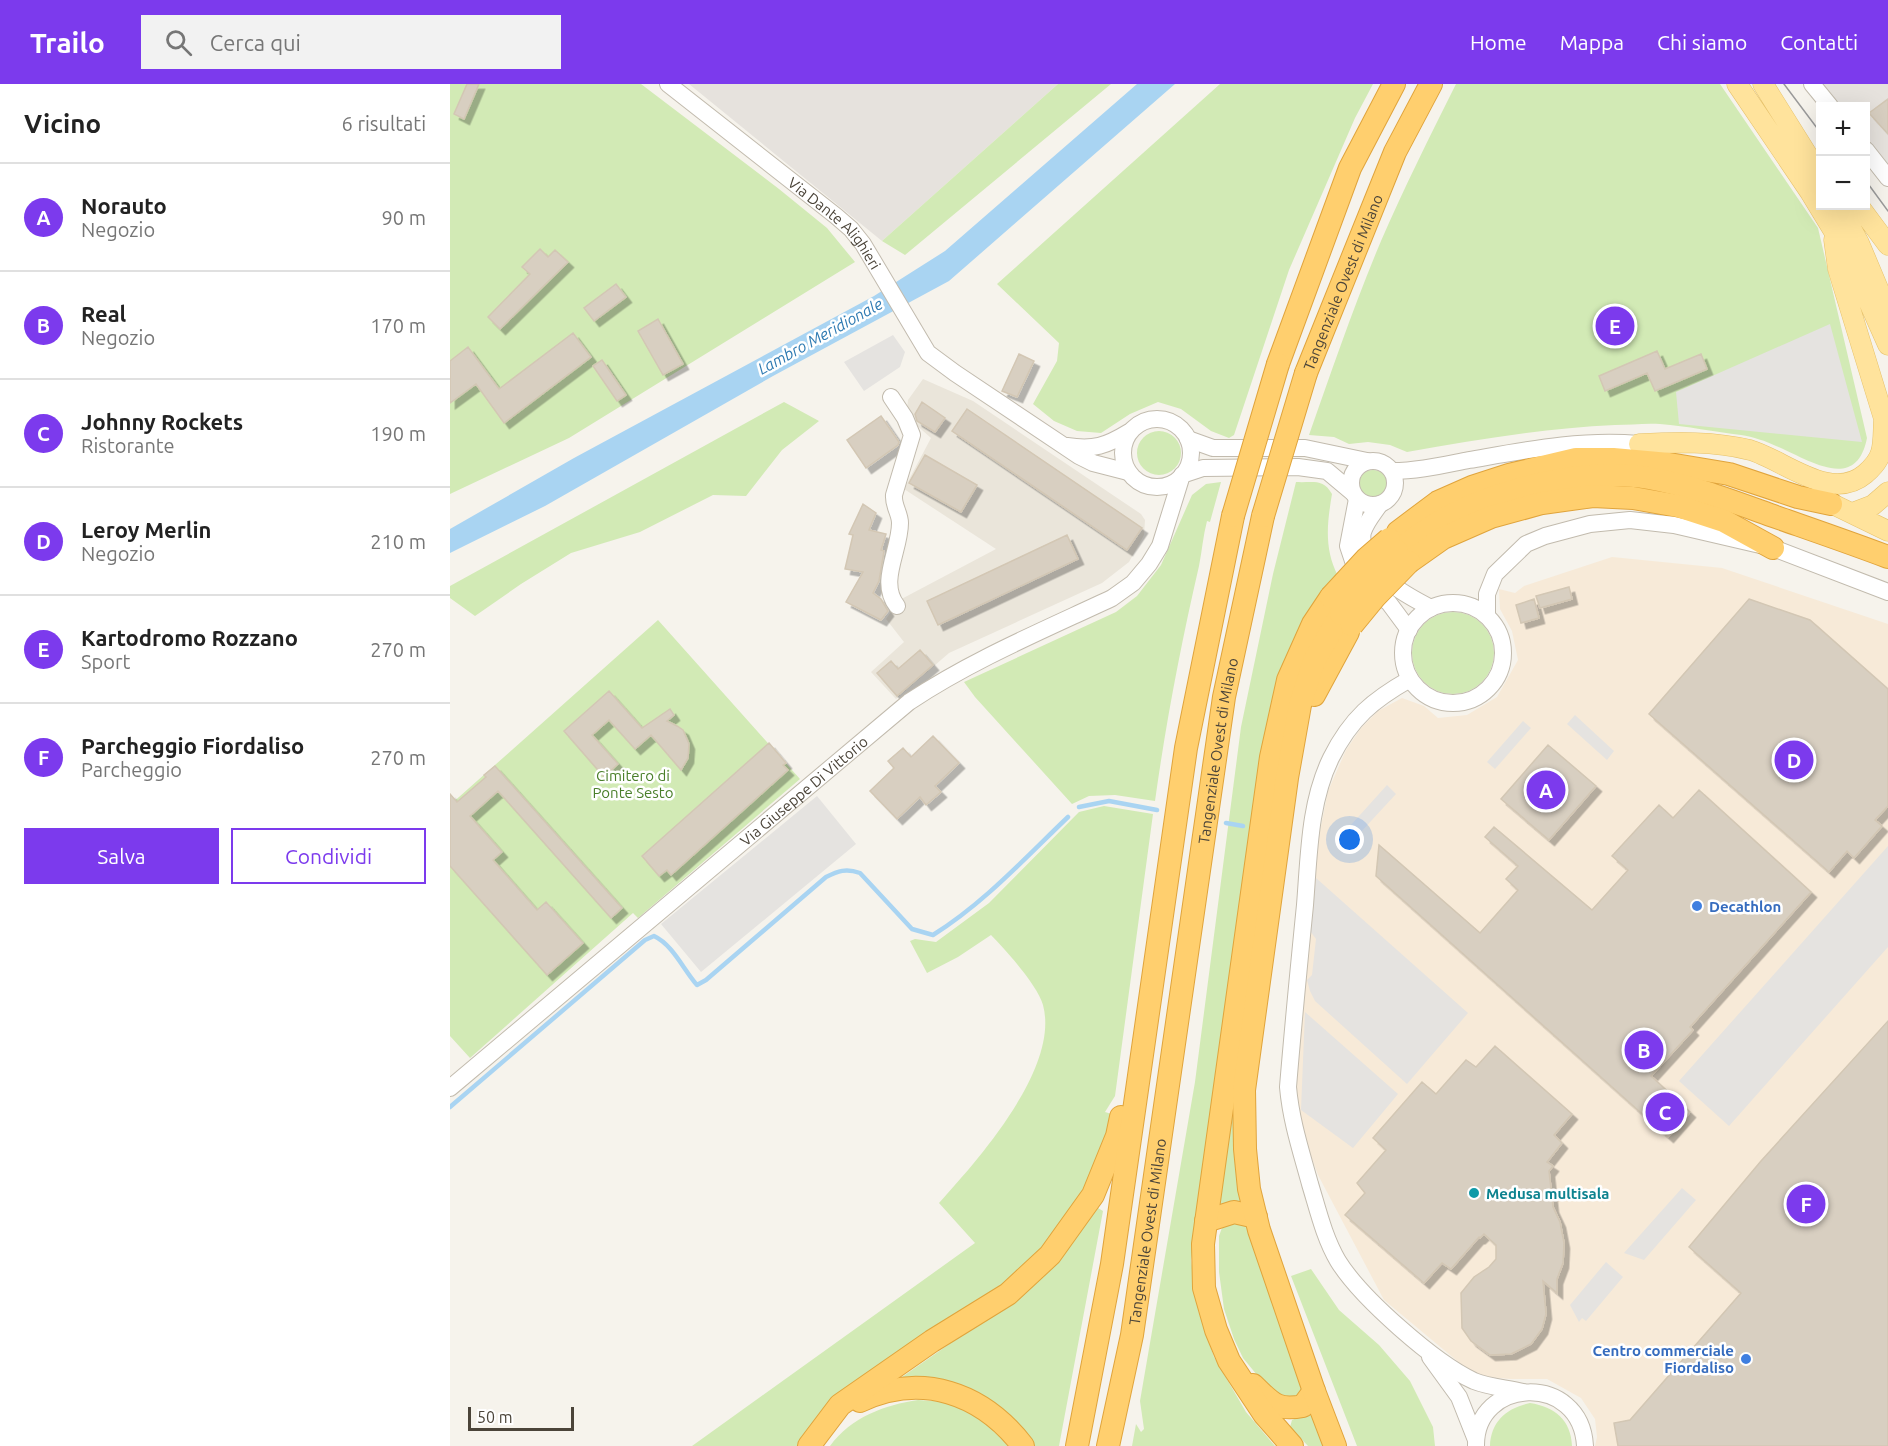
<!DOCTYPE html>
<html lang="it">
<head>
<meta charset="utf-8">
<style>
  :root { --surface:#fff; --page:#f2f2f2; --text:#222; --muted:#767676; --line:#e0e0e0; --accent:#7c3aed }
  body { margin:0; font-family:Ubuntu,sans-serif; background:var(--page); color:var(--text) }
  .controls { position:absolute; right:18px; top:18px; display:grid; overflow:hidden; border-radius:0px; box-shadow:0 6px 24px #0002 }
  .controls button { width:54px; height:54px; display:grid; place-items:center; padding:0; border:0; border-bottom:2px solid var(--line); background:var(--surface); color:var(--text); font:30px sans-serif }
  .scale { position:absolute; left:18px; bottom:15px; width:106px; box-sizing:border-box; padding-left:6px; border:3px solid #4b4439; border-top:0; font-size:16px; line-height:21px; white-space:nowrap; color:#4b4439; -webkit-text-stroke:4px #fff; paint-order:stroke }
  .you { position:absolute; left:900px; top:756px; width:21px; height:21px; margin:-15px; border:4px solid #fff; border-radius:50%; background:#1a73e8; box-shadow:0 0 0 9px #1a73e833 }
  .badge { display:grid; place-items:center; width:39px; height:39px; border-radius:50%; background:var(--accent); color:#fff; font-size:20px; font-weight:700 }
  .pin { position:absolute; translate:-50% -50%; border:3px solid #fff; box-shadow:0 2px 6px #0006 }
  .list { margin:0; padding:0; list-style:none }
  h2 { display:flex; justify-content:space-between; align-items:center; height:78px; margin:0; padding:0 24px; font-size:26px }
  h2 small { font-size:20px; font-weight:400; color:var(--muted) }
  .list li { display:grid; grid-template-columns:39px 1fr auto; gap:18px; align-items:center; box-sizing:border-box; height:108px; padding:0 24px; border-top:2px solid var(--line) }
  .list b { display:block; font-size:22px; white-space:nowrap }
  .list p { margin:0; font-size:20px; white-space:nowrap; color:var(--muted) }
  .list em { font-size:20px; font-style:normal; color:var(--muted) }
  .actions { display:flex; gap:12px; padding:18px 24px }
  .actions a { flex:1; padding:14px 0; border:2px solid var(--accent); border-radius:0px; text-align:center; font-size:21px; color:var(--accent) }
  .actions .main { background:var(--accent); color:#fff }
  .icon { flex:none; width:33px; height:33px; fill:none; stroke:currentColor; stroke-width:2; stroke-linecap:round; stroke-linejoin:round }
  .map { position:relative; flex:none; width:1438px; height:1362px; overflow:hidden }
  header { display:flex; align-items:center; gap:36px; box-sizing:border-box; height:84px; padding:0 30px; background:var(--accent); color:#fff }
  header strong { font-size:28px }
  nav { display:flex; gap:33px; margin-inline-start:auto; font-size:21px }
  .search { width:420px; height:54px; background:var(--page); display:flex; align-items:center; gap:15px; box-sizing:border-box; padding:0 21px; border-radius:0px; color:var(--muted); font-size:22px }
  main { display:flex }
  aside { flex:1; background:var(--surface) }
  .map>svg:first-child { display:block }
  .residential { fill:#eae5da }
  .commercial { fill:#f7ead8 }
  .industrial { fill:#e6e2dd }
  .green { fill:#d2eab5 }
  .parking { fill:#e5e3e0 }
  .water { fill:#a9d4f2 }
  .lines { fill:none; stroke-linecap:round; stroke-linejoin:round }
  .stream { stroke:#a9d4f2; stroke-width:4.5 }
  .building { fill:#d8cfc1; stroke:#d3c7b4; stroke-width:1.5; filter:url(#shadow) }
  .minor-casing { stroke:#c2bbae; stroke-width:18 }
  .major-casing { stroke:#e6c16a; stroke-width:21 }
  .highway-casing { stroke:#e0a43c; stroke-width:24 }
  .minor { stroke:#fff; stroke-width:16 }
  .major { stroke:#ffe39c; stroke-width:20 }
  .highway { stroke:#ffcf6e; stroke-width:22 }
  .tram { stroke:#9a9a9a; stroke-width:1.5 }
  .highway-bridge-casing { stroke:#e0a43c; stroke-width:24; stroke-linecap:butt }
  .highway-bridge { stroke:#ffcf6e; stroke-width:22 }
  .shop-dot { fill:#3f7fe0; stroke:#fff; stroke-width:2 }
  .culture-dot { fill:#0f9aa8; stroke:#fff; stroke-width:2 }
  .labels { text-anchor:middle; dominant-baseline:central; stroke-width:5; stroke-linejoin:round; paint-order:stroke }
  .street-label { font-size:15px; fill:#4b4439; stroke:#fff }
  .park-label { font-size:15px; fill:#4a7f2a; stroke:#fff }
  .shop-label { font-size:15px; font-weight:bold; fill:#366cbe; stroke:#fff; text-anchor:start }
  .culture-label { font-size:15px; font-weight:bold; fill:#0d838f; stroke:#fff; text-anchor:start }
  .water-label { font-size:16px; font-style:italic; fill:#2e7ab2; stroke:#fff }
</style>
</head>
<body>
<header>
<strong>Trailo</strong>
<div class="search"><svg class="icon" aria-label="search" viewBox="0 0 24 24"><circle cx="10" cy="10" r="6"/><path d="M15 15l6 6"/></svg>Cerca qui</div>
<nav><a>Home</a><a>Mappa</a><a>Chi siamo</a><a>Contatti</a></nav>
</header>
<main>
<aside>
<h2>Vicino<small>6 risultati</small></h2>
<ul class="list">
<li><span class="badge">A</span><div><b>Norauto</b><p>Negozio</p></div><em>90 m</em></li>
<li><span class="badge">B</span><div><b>Real</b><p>Negozio</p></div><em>170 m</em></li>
<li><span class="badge">C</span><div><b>Johnny Rockets</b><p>Ristorante</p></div><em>190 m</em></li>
<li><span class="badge">D</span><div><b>Leroy Merlin</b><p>Negozio</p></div><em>210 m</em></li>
<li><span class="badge">E</span><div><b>Kartodromo Rozzano</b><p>Sport</p></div><em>270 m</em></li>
<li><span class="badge">F</span><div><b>Parcheggio Fiordaliso</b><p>Parcheggio</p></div><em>270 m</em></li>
</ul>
<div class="actions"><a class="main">Salva</a><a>Condividi</a></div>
</aside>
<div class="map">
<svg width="1438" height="1362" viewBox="0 0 1438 1362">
  <defs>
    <filter id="shadow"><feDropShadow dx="5.5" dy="5.5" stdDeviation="0" flood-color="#0004"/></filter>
  </defs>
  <rect width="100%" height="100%" fill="#f6f3ec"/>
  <!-- residential -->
  <path class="residential" d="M473 295 523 317 691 430 695 436 694 451 679 478 652 499 499 569 446 615 421 588 454 558 436 535 443 525 442 520 546 465 454 405 481 354 463 338 457 325 458 316Z"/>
  <!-- commercial -->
  <path class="commercial" d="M1162 473 1272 484 1438 540V1362H1145L1147 1353 1145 1335 1131 1314 1097 1295H1060L1038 1293 1018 1286 934 1216 868 1091 842 1021 869 752 878 707 896 666 911 644 928 627 952 614 974 622 988 634 1017 631 1047 613 1068 576 1062 547 1050 525 1049 505 1065 509 1074 502Z"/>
  <!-- industrial -->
  <path class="industrial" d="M239 0H608L432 157Z
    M1367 0H1438V91L1416 62V22H1384Z"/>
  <!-- green -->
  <path class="green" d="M0 0H191L329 105 377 144 405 178 119 354 0 410Z
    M608 0H661L455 171 432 157Z
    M770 0H923L905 34 839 186 784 351 779 354 761 347 731 325 708 318 680 330 651 349 627 347 604 337 583 320 607 277 609 259 547 200Z
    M1006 0H1270L1368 144 1417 354C1406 410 1358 375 1326 362 1316 357 1303 353 1291 351 1265 348 1237 342 1210 340 1195 339 1180 341 1165 341 1094 344 1026 356 957 368L940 361 918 358 899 360 884 353 859 351C882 286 904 221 931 157 954 104 980 52 1006 0Z
    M334 318 369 337 332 366 296 412 263 411 190 448 121 469 71 500 25 532 0 514V502Z
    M687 369a22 22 0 1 1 44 0a22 22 0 1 1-44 0Z
    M909 400a14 14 0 1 1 28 0a14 14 0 1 1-28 0Z
    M771 398 760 438 757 437C753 452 752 467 749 482 731 560 716 638 705 717L665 711 639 712 622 720 525 613 514 598 666 528 687 512 711 481 742 411 756 400Z
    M846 398C863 399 873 394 882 410 877 440 874 465 888 492L759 1069 741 1176 749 1229 764 1273 796 1328 825 1362H682L686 1340 691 1348 694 1345 690 1317 745 998 791 643 823 490Z
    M962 569a41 41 0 1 1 82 0a41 41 0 1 1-82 0Z
    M208 536 350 695 188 834 183 829 20 974 0 952V721Z
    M654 722 703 730 665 1012 655 1028 665 1031 643 1096 583 1178 349 1362H242L525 1159 489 1119C528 1076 610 984 593 921 588 902 555 865 541 851L508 873 477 889 460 857 465 855 486 858 539 819 629 728Z
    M787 996 794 1125 769 1126Z
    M648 1124 653 1127 609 1362H582L572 1348 455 1300 452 1293 584 1201 618 1165Z
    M783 1138 798 1142 853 1302 852 1312 842 1320 821 1308 793 1274 784 1255 774 1225 769 1188V1152L773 1141Z
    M861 1185 889 1226 929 1261 960 1297 983 1343 985 1362H907L841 1192Z
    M468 1316 498 1318 524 1328 564 1362H380C401 1333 435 1321 468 1316Z
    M1080 1319C1105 1323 1121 1336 1122 1362H1040C1041 1337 1057 1324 1080 1319Z
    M864 1327 876 1362H858L840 1343 842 1336Z"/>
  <!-- parking -->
  <path class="parking" d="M1380 240 1412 358 1229 340 1226 308Z
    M443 251 455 268 450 283 414 307 394 278Z
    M1125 631 1164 667 1157 676 1117 640Z
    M1073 637 1081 644 1045 685 1037 678Z
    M937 701 946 710 909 750 900 742Z
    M367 712 406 760 251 888 211 840Z
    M1438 762V863L1279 1042 1229 997Z
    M866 794 1018 929 957 1000 865 917 860 907 857 896 862 891 866 855 860 847Z
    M855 928 948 1010 903 1064 851 1026Z
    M1232 1104 1246 1116 1194 1176 1174 1169Z
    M1156 1178 1173 1193 1136 1237 1132 1234 1129 1238 1120 1221Z"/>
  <!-- water -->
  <path class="water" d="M687 0H725L499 197 323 292 95 422 0 469V445L124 374 424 212 495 167Z"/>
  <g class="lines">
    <!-- stream -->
    <path class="stream" d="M629 723 659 717 707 726
      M776 739 793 742
      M0 1023 195 856 204 852C223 861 233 885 247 901L256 896 376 793C388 787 396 784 410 789L462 845 483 851C534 819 574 775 618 733"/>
  </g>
  <!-- building -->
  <path class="building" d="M17 0H29L14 35 4 30Z
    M1438 15V50L1419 29Z
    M90 165 98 173 105 166 118 178 50 245 38 233 80 190 72 183Z
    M166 200 176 213 144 237 134 224Z
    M208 235 233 280 213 291 188 247Z
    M123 249 141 273 54 339 26 300 0 319V277L18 263 49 305Z
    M1207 267 1215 285 1251 270 1257 285 1205 307 1197 289 1155 307 1149 292Z
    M569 270 584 277 567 313 552 307Z
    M152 276 176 311 167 317 143 282Z
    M472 318 495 334 485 348 467 337 465 330Z
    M517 325 692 444 677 466 502 347Z
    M431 332 449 358 448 361 416 384 397 356Z
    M475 371 527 401 511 428 459 399Z
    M413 420 426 429 419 446 436 450 431 466 434 467 429 497 423 509 431 515 438 527 431 536 396 518 413 488 395 485 403 451 399 450Z
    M617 451 628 475 488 541 477 517Z
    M1119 503 1122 515 1090 524 1086 512Z
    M1084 515 1089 534 1071 539 1066 521Z
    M1299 515 1360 536 1438 605V722L1425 736 1432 742 1404 774 1397 767 1379 788 1199 630Z
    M470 566 483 581 447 612 427 589 441 577 448 585Z
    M159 607 192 644 220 625 224 631 217 637 227 642 233 646 239 660 238 674 231 686 201 651 185 665 159 636 142 651 168 680 154 693 114 647Z
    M483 652 509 679 485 702 491 708 476 721 470 713 447 735 420 707 444 684 438 677 453 664 461 673Z
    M319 659 336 679 333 681 338 686 221 791 217 786 209 792 192 772Z
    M1098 661 1146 702 1099 756 1051 715Z
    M45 682 172 824 161 834 48 707 20 732 52 768 43 776 87 826 96 818 133 859 97 891 0 782V710L7 718 36 693 34 691Z
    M1249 706 1361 808 1240 943 1243 946 1201 992 1240 1028 1218 1053 926 792 929 761 1030 849 1068 806 1056 795 1068 782 1035 753 1044 743 1142 826 1178 786 1162 772 1209 721 1223 734Z
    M1438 937V1362H1168L1164 1339 1180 1336 1291 1209 1239 1163 1311 1077Z
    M1045 962 1122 1030 1104 1051 1112 1059 1097 1078 1103 1082 1099 1087 1103 1123 1110 1138 1114 1159 1113 1179 1107 1195V1209L1093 1197 1096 1230 1092 1245 1081 1260 1061 1270 1040 1271 1021 1257 1012 1244 1011 1209 1024 1193 1039 1183 1046 1175V1161L1034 1150 1030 1154 1029 1153 1001 1185 992 1179 974 1199 895 1131 915 1109 907 1099 936 1066 923 1054 972 998 986 1010 1016 976 1026 983Z"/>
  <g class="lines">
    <defs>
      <g id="minor">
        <path id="s1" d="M218 0 386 132 401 145 413 160 478 269 505 289 629 372 643 379 678 388"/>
        <path d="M1362 0 1380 22"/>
        <path d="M1416 66 1438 94"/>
        <path d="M441 313 455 334 462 351 444 411C443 422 450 429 450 439 450 467 428 498 447 522"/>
        <circle cx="707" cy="369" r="34"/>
        <path d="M738 355 763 364H855L917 377"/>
        <path d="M617 362C644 366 656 362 679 348"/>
        <circle cx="923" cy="399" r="22"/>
        <path d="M942 387C968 387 993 381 1019 376 1077 366 1130 355 1189 360"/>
        <path d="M907 415 898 462 904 480 920 502 939 519 959 546"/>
        <path d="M930 420C924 429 916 438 913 448 911 455 914 464 917 471 932 498 954 510 981 524"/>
        <circle cx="1003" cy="569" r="50"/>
        <path d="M1037 531V510L1045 490 1076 460 1095 452 1140 440 1180 436 1224 441 1323 464 1438 508"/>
        <path d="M960 595C923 616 901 634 881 674 859 719 859 772 855 821 849 881 843 942 838 1003 841 1037 851 1067 860 1100 868 1126 874 1153 888 1177 911 1214 985 1279 1024 1297 1039 1303 1057 1304 1073 1308"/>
        <path id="s2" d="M0 1004 459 618C522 576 594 546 662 514L683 499 699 480 710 462 732 391 753 384 848 383 877 387 902 408"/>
        <path d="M980 1273 1009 1313 1026 1356"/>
        <path d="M1026 1362C1025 1293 1131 1288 1135 1362"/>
      </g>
      <path id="major" d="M1287 0 1360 108 1397 169 1438 261
        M1313 0 1370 91
        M1389 122 1409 159 1438 228
        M1409 122 1438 161
        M1384 156 1388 185 1434 335 1438 342
        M1189 360C1226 358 1264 357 1300 366 1334 376 1381 419 1415 390 1422 384 1429 376 1431 368 1434 358 1433 346 1434 335
        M1368 413 1438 447
        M1402 429 1423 421 1438 408"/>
      <g id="highway">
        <path d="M828 280 900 84 944 0"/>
        <path id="s3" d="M856 289 945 68 981 0"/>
        <path d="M948 448 988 418 1022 403 1059 391 1126 375H1163L1219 380 1279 390 1348 413 1381 420"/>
        <path d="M947 467C968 451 991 435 1016 424 1069 401 1142 384 1199 394 1243 402 1284 418 1326 433 1363 446 1401 459 1438 473"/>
        <path d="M959 478 993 454 1041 433 1092 419 1143 412 1183 414 1228 422 1274 437 1323 464"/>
        <path d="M864 611 898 548"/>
        <path d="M756 1137 784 1128 806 1133"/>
        <path d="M803 1301C822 1319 826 1327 853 1322L864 1307"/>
        <path d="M410 1317C472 1288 532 1309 573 1362"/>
        <path d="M359 1362 390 1321 482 1257 558 1210 600 1171 643 1111 667 1052 671 1033"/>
        <path d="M627 1362 662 1180 736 664 783 432"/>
        <path id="s4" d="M658 1362 682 1251 774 613 813 432"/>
        <path d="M842 1362 814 1330 779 1277 766 1246 754 1204 753 1160 821 673 838 596 863 540 881 513"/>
        <path d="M885 1362 864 1307 809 1146 799 1105 795 1065 794 1006 837 694 850 621 864 577 891 530"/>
      </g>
    </defs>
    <!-- minor casing -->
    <use href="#minor" class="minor-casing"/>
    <!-- major casing -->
    <use href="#major" class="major-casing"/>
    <!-- highway casing -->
    <use href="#highway" class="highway-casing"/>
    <!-- minor -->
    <use href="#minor" class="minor"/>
    <!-- major -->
    <use href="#major" class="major"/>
    <!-- highway -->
    <use href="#highway" class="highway"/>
    <!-- tram -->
    <path class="tram" d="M1334 0 1370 48
      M1416 97 1438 127"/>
    <defs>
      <path id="highway-bridge" d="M783 432 828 280
        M813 432 856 289
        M881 513 917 474 939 455
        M891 530 913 501 947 467
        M902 541 925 513 959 478"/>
    </defs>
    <!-- highway-bridge casing -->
    <use href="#highway-bridge" class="highway-bridge-casing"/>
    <!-- highway-bridge -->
    <use href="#highway-bridge" class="highway-bridge"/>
  </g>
  <!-- markers -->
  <g class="shop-dot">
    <circle cx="1247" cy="822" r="6"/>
    <circle cx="1296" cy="1275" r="6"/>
  </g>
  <circle class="culture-dot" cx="1024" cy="1109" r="6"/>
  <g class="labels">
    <!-- street labels -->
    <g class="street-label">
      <text stroke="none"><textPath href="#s1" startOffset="218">Via Dante Alighieri</textPath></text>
      <text stroke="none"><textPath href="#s3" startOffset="98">Tangenziale Ovest di Milano</textPath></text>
      <text stroke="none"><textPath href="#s4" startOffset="704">Tangenziale Ovest di Milano</textPath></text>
      <text stroke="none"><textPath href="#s2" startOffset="462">Via Giuseppe Di Vittorio</textPath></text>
      <text stroke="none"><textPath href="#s4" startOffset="218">Tangenziale Ovest di Milano</textPath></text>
    </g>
    <!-- park labels -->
    <g class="park-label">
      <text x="183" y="691">Cimitero di<tspan x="183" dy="17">Ponte Sesto</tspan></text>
    </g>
    <!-- shop labels -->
    <g class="shop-label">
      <text x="1259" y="822">Decathlon</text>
      <text x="1284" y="1266" text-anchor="end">Centro commerciale<tspan x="1284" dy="17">Fiordaliso</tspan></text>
    </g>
    <!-- culture labels -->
    <g class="culture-label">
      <text x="1036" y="1109">Medusa multisala</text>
    </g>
    <!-- water labels -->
    <g class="water-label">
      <text transform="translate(370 252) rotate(-29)">Lambro Meridionale</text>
    </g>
  </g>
</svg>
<div class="controls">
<button>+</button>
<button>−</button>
</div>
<div class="scale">50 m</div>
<div class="you"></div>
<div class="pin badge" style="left:1096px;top:706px">A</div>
<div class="pin badge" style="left:1194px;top:966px">B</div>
<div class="pin badge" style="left:1215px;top:1028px">C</div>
<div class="pin badge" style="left:1344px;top:676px">D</div>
<div class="pin badge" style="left:1165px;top:242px">E</div>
<div class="pin badge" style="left:1356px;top:1120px">F</div>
</div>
</main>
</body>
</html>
